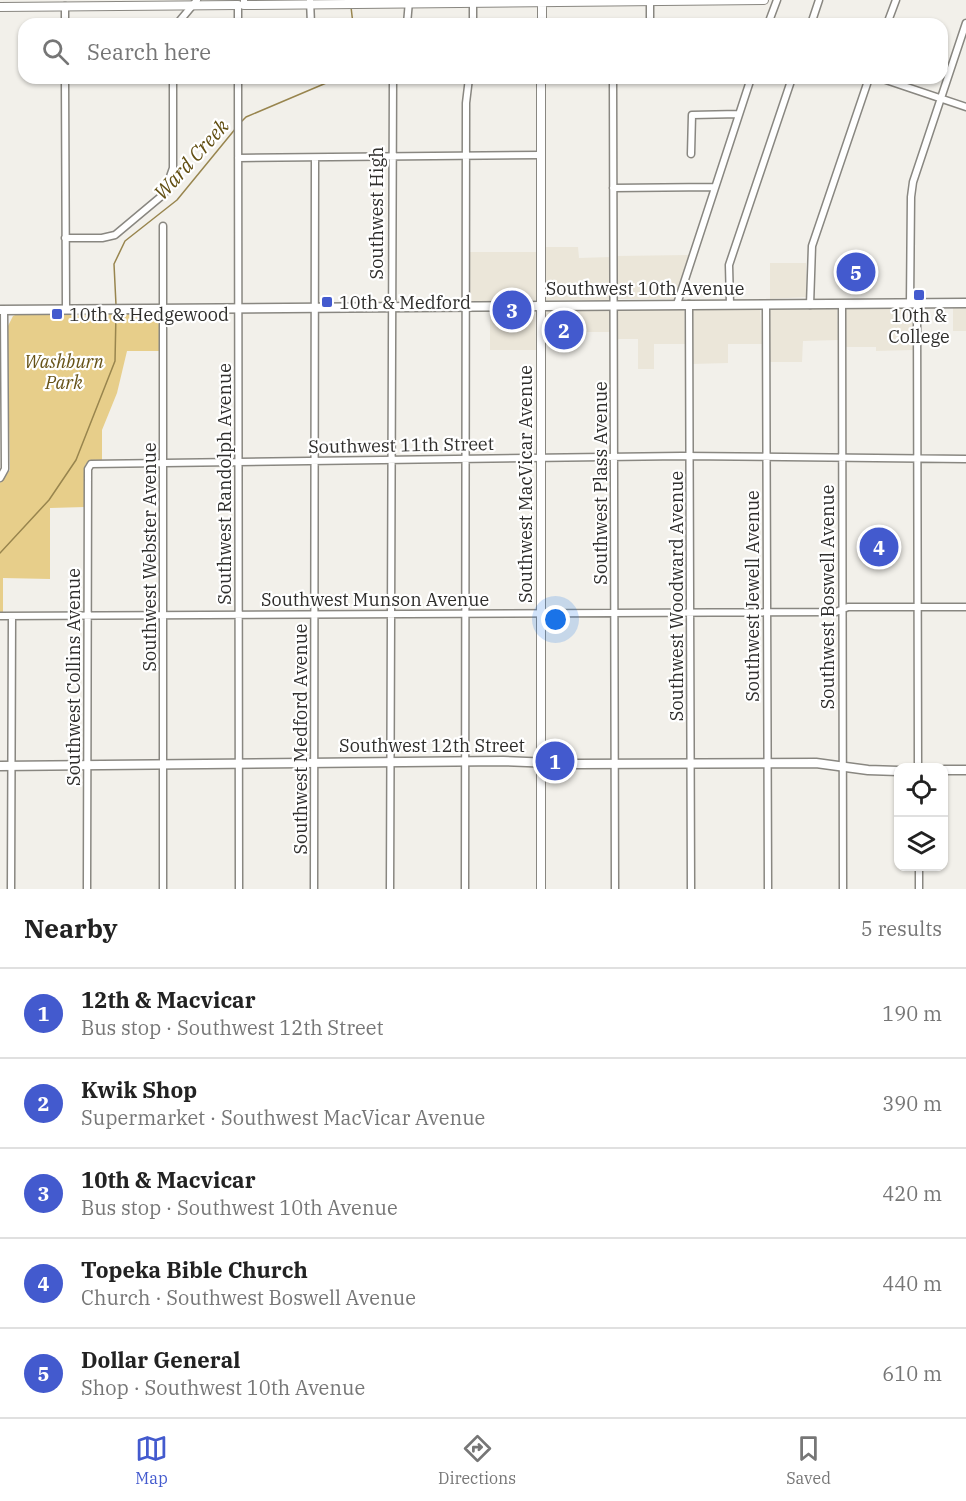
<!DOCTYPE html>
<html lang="en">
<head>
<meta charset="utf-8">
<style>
  :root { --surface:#fff; --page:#f6f6f6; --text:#222; --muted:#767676; --line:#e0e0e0; --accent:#435ace }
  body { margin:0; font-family:"IBM Plex Serif",serif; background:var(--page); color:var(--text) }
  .controls { position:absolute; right:18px; bottom:18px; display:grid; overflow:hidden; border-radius:12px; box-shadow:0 2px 4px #0004 }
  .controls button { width:54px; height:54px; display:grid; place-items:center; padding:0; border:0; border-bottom:2px solid var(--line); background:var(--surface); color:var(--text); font:30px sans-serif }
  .you { position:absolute; left:556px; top:620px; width:21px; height:21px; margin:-15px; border:4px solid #fff; border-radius:50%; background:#1a73e8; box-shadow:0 0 0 9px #1a73e833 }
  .badge { display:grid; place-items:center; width:39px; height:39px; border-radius:50%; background:var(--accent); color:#fff; font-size:20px; font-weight:700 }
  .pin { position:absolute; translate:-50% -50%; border:3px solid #fff; box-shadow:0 2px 6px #0006 }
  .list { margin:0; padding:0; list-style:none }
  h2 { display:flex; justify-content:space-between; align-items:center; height:78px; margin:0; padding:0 24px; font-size:26px }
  h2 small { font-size:20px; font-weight:400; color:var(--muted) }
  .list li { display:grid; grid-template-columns:39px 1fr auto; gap:18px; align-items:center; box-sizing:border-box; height:90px; padding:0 24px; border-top:2px solid var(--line) }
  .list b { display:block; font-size:22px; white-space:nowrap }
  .list p { margin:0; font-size:20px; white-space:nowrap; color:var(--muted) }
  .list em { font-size:20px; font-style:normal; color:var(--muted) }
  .icon { flex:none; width:33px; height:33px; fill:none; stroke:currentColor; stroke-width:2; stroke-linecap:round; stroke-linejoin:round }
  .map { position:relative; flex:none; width:966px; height:889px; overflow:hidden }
  .search { position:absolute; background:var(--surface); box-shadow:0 2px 4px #0004; left:18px; right:18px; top:18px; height:66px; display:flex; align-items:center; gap:15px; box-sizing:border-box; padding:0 21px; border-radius:18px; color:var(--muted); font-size:22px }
  .sheet { height:528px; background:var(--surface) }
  nav { display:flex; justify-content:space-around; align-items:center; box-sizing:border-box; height:84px; border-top:2px solid var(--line); background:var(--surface); font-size:16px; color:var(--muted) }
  nav a { display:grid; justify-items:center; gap:3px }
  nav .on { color:var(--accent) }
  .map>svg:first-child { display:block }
  .built { fill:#ebe6d9 }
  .green { fill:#e7ce8a }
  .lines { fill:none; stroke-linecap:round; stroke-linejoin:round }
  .stream { stroke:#98854e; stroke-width:1.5 }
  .minor-casing { stroke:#898781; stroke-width:9 }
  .tertiary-casing { stroke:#898781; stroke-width:10 }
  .secondary-casing { stroke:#898781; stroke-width:11 }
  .minor { stroke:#fff; stroke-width:6 }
  .tertiary { stroke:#fff; stroke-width:8 }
  .secondary { stroke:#fff; stroke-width:8 }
  .poi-dot { fill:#435ace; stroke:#fff; stroke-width:2 }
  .labels { text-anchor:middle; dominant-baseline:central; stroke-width:4.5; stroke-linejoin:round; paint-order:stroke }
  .street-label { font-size:18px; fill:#2f2e2c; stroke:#fff }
  .poi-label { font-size:18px; fill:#2f2e2c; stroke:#fff; text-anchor:start }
  .park-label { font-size:18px; font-style:italic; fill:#665217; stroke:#fff }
  .water-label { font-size:20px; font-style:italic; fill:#624f12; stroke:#fff }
</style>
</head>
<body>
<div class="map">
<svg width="966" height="889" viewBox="0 0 966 889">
  <rect width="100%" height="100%" fill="#f2f0ea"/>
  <!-- built -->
  <path class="built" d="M544 247H578L579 258 610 257 609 300H546Z
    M468 252H538L536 300 471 302 468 298Z
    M689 255 674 299H616V256Z
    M770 263H806V297L770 299Z
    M953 307 966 308V331H953Z
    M694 308 760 309 762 344H728V363L692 364 691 311Z
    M909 308 913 313V350L876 351V347H844L846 309Z
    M535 309 536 350H490V310Z
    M543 309H610V332H579L578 338H542Z
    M618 309H684L685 344H654V369H638V339H617Z
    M772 309H837L838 340 803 341 802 362H768V312Z"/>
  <!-- green -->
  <path class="green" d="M20 313H159L160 351H127L117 393 102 430V460H91L85 465V507L50 508V579L3 578V613H0V483L10 470 7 328 13 316Z"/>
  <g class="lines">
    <!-- stream -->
    <path class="stream" d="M351 7 353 24
      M241 122 246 117 338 78
      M116 305 114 264 125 241 177 200 236 128
      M0 553 49 500 76 460 115 361 116 313"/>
    <defs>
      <path id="minor" d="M310 0 311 24
        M65 6V24
        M177 24 197 0
        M238 24V5H244V0
        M407 24 409 1
        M473 24V1
        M650 24V0
        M768 24 777 0
        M811 24 819 0
        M887 24 896 0
        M65 78 66 309
        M238 78 239 889
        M613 78 615 889
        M880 78 966 107
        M691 154 692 115 739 114
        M238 158 541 155
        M613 188 714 187
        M65 238H102L115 235 164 194 173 168V78
        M677 304 751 78
        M689 304 691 889
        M730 304 729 265 792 78
        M766 304 768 889
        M910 304 911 197 913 182 966 23
        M917 304 918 768
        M810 305 812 246 869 78
        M842 305 843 889
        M0 478 5 469 4 310
        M0 616 836 612 848 607H966
        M919 866V889
        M11 889 12 616
        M87 889 88 469 91 464 682 456 966 459
        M163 889V226
        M314 889 315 158
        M390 889 393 78
        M465 889 466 103 469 78"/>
      <path id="tertiary" d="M244 5 764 0
        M0 7 238 5
        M542 24V0
        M541 889V78"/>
      <path id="secondary" d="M0 310 966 303
        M0 766 503 761 577 764 816 763 868 770 898 771
        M944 770H966"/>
    </defs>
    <!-- minor casing -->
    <use href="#minor" class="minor-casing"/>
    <!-- tertiary casing -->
    <use href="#tertiary" class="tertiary-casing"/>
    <!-- secondary casing -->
    <use href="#secondary" class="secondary-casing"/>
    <!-- minor -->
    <use href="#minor" class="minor"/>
    <!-- tertiary -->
    <use href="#tertiary" class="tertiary"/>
    <!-- secondary -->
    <use href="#secondary" class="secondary"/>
  </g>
  <!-- markers -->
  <g class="poi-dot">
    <rect x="913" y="289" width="12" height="12" rx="3"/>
    <rect x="321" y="296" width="12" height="12" rx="3"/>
    <rect x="51" y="308" width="12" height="12" rx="3"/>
  </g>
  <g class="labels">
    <!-- street labels -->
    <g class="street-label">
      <text transform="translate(376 213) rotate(-90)">Southwest High</text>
      <text x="645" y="288">Southwest 10th Avenue</text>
      <text transform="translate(401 445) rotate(-1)">Southwest 11th Street</text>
      <text transform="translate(600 483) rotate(-90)">Southwest Plass Avenue</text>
      <text transform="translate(224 484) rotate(-90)">Southwest Randolph Avenue</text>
      <text transform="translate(525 484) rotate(-90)">Southwest MacVicar Avenue</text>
      <text transform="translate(149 557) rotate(-90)">Southwest Webster Avenue</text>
      <text transform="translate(676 596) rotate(-90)">Southwest Woodward Avenue</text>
      <text transform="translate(752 596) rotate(-90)">Southwest Jewell Avenue</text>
      <text transform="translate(827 597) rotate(-90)">Southwest Boswell Avenue</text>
      <text x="375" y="599">Southwest Munson Avenue</text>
      <text transform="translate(73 677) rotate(-90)">Southwest Collins Avenue</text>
      <text transform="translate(300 739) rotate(-90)">Southwest Medford Avenue</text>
      <text x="432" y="745">Southwest 12th Street</text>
    </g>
    <!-- poi labels -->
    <g class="poi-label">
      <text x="339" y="302">10th &amp; Medford</text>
      <text x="69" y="314">10th &amp; Hedgewood</text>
      <text x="919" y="315" text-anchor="middle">10th &amp;<tspan x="919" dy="21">College</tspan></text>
    </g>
    <!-- park labels -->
    <g class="park-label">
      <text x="64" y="361">Washburn<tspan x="64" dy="21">Park</tspan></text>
    </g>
    <!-- water labels -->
    <g class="water-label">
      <text transform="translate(191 159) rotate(-48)">Ward Creek</text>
    </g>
  </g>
</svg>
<div class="controls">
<button><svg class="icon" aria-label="locate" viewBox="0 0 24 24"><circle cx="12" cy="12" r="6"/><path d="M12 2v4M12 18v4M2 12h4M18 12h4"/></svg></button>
<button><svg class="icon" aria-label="layers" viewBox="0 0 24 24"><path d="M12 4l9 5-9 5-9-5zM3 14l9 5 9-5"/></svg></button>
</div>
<div class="you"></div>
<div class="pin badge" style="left:555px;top:761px">1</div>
<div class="pin badge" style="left:564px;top:330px">2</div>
<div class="pin badge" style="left:512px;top:310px">3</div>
<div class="pin badge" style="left:879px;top:547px">4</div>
<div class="pin badge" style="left:856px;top:272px">5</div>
<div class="search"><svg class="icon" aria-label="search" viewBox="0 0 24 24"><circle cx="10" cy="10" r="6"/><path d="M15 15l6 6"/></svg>Search here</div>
</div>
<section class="sheet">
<h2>Nearby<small>5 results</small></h2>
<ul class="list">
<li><span class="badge">1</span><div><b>12th &amp; Macvicar</b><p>Bus stop · Southwest 12th Street</p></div><em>190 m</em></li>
<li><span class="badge">2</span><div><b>Kwik Shop</b><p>Supermarket · Southwest MacVicar Avenue</p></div><em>390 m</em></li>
<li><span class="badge">3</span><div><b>10th &amp; Macvicar</b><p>Bus stop · Southwest 10th Avenue</p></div><em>420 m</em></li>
<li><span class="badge">4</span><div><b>Topeka Bible Church</b><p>Church · Southwest Boswell Avenue</p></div><em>440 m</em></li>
<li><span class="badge">5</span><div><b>Dollar General</b><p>Shop · Southwest 10th Avenue</p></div><em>610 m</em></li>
</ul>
</section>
<nav>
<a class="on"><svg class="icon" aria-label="map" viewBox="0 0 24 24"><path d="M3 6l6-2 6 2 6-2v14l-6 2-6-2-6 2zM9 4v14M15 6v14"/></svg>Map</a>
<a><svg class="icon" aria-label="directions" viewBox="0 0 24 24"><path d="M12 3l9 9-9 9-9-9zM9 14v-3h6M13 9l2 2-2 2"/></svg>Directions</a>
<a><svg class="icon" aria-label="saved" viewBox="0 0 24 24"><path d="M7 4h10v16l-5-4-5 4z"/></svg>Saved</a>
</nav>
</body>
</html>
